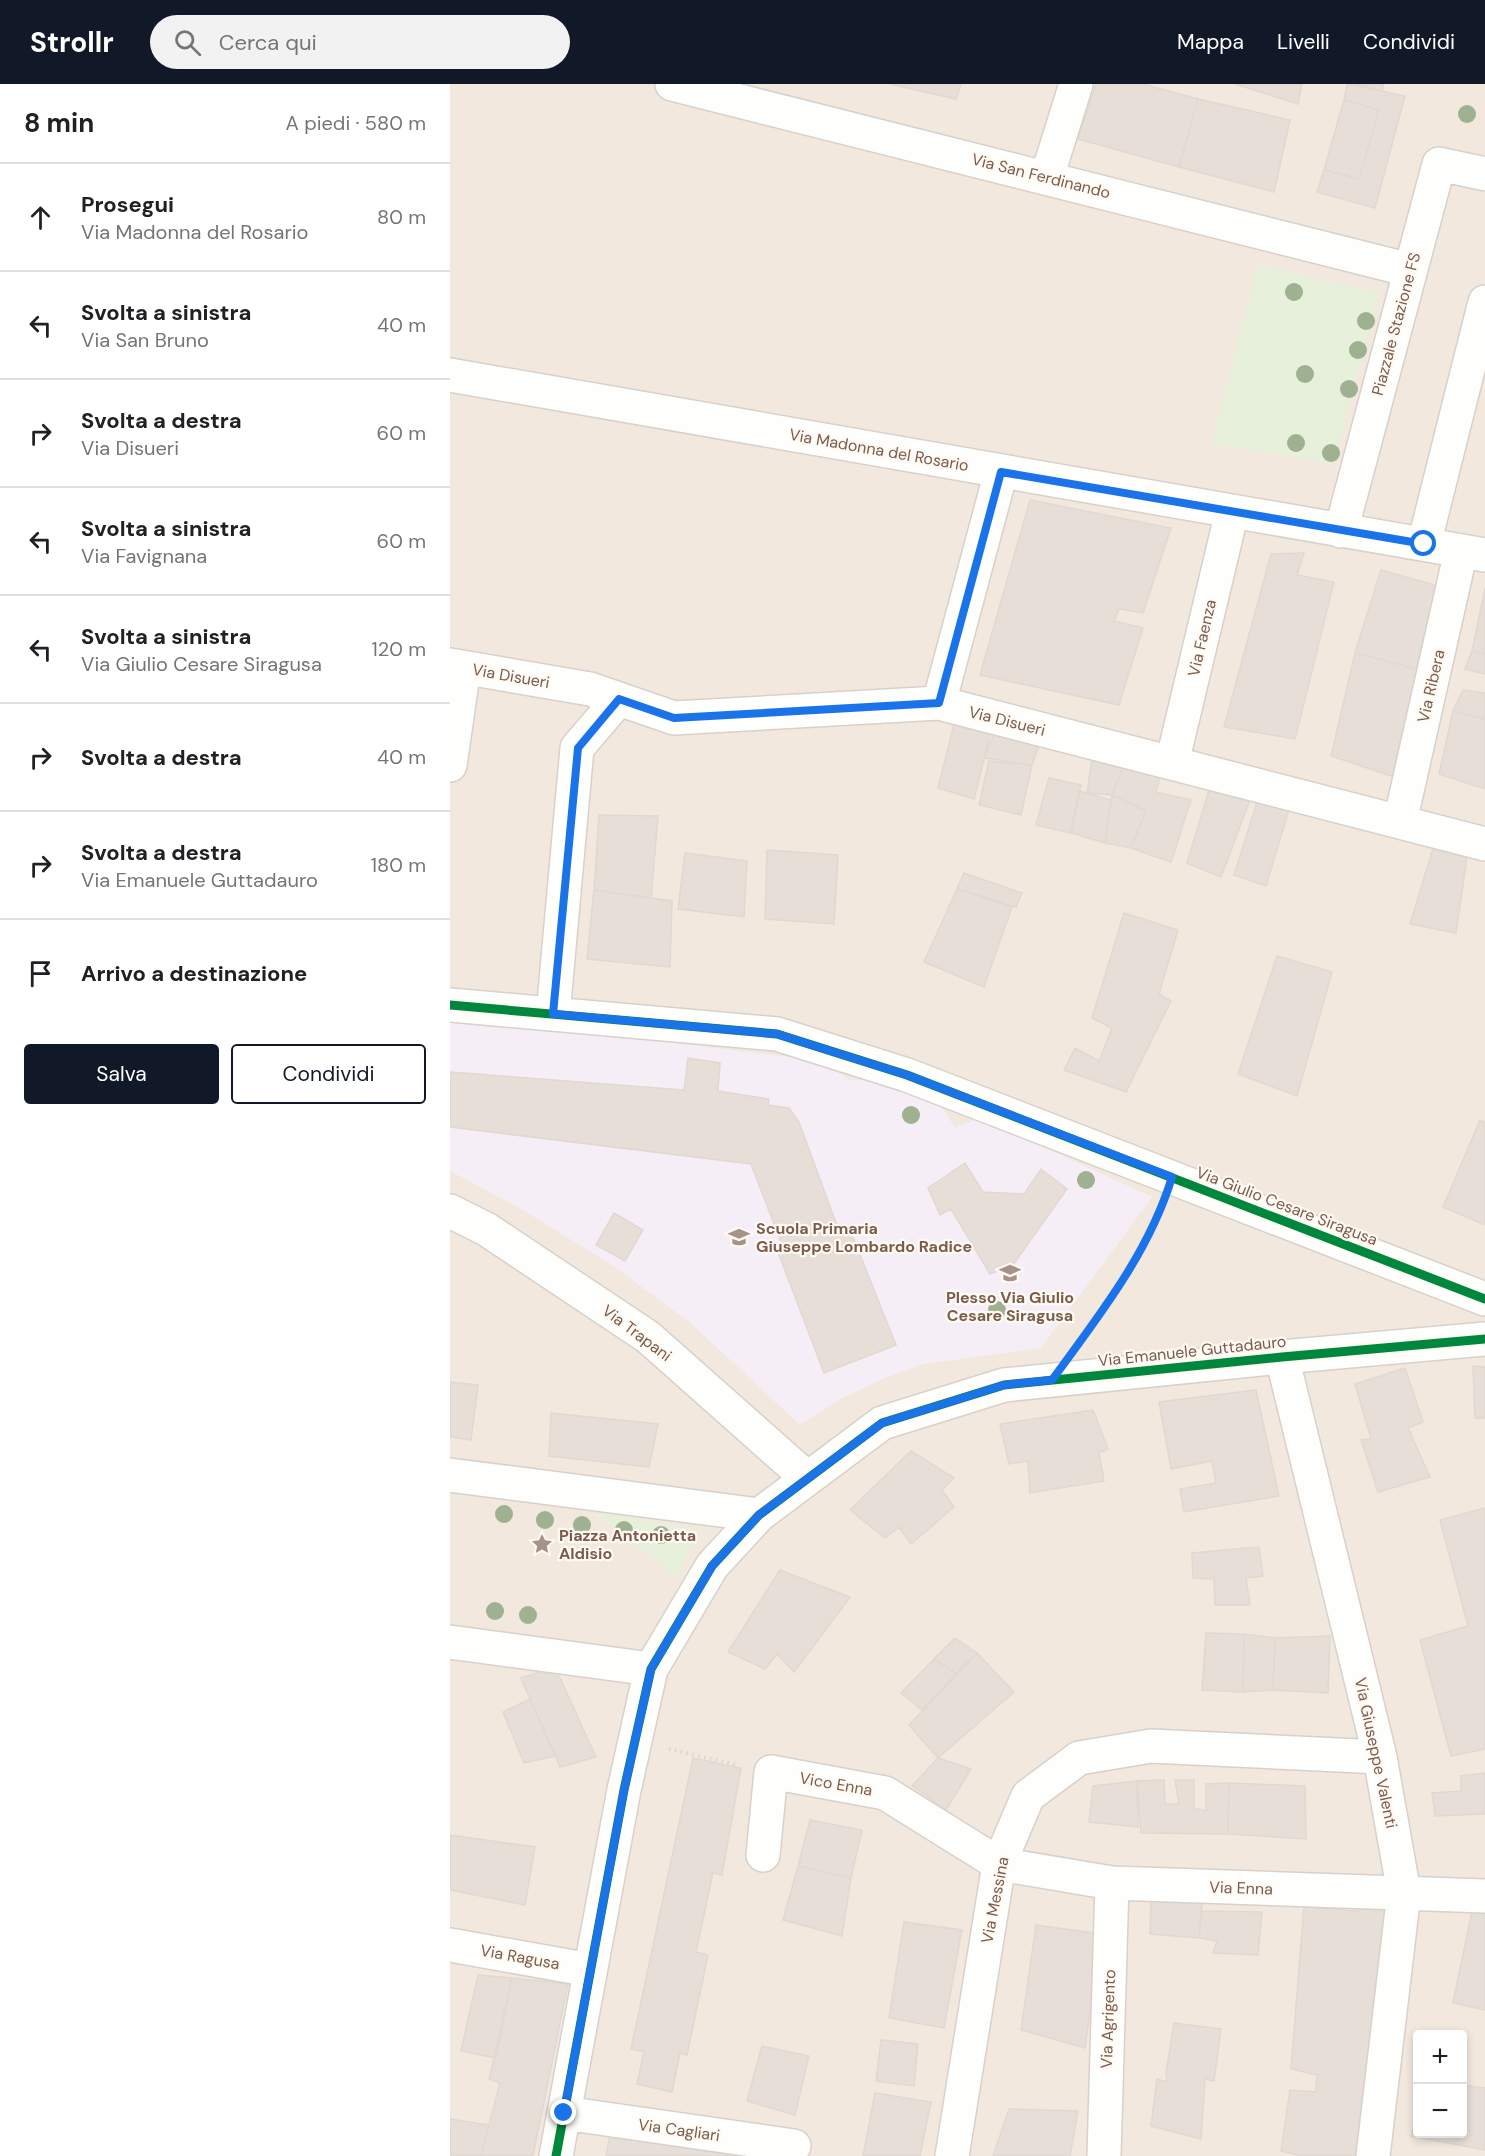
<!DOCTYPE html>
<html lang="it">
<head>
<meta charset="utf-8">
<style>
  :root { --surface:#fff; --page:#f2f2f2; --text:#202124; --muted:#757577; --line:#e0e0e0; --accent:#111827 }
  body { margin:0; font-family:"DM Sans",sans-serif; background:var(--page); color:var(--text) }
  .controls { position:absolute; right:18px; bottom:18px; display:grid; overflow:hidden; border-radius:6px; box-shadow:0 3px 9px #0003 }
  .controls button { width:54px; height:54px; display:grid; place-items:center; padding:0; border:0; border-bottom:2px solid var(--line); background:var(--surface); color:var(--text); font:30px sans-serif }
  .stop { position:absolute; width:18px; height:18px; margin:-14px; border:4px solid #1a73e8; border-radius:50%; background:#fff }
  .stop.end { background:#1a73e8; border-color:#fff; box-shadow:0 2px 6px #0008 }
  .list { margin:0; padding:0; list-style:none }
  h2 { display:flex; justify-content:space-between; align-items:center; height:78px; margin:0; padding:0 24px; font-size:26px }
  h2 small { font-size:20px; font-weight:400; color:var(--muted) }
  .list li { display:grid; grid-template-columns:39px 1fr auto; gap:18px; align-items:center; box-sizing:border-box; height:108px; padding:0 24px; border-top:2px solid var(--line) }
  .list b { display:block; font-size:22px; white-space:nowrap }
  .list p { margin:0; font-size:20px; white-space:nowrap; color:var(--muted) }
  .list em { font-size:20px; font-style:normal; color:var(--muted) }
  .actions { display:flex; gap:12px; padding:18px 24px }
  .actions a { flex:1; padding:14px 0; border:2px solid var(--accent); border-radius:6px; text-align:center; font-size:21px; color:var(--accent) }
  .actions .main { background:var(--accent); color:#fff }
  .icon { flex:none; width:33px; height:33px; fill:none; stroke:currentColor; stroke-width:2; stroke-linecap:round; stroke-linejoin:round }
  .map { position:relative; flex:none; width:1035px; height:2072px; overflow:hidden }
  header { display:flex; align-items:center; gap:36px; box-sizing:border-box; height:84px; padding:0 30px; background:var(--accent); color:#fff }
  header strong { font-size:28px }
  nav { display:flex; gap:33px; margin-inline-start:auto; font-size:21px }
  .search { width:420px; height:54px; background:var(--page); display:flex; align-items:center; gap:15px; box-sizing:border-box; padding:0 21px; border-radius:33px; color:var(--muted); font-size:22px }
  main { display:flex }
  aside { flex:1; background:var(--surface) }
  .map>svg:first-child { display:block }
  .residential { fill:#f2e8de; fill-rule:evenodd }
  .education { fill:#f6eef6 }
  .green { fill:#e7f0db }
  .building { fill:#e6ded7; stroke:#e2d8d2; stroke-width:1.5 }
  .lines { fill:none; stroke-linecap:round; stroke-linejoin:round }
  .minor-casing { stroke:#d7d1cb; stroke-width:36 }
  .path { stroke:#dcd5d0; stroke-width:4; stroke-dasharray:1.5 4.5; stroke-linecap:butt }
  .minor { stroke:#fefefd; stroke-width:33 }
  .cycleway-casing { stroke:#fffaf3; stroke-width:13 }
  .cycleway { stroke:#00873e; stroke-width:9 }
  .tree { fill:#9eb190 }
  .route { stroke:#1a73e8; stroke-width:8 }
  .labels { text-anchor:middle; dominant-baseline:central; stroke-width:4.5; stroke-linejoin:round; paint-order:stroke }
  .street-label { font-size:16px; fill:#7a5c4d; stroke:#fffaf3 }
  .poi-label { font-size:16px; font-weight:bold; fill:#7a5c4d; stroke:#fffaf3; text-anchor:start }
</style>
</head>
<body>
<header>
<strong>Strollr</strong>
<div class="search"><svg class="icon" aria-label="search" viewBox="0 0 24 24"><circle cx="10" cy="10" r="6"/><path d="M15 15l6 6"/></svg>Cerca qui</div>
<nav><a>Mappa</a><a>Livelli</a><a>Condividi</a></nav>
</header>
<main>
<aside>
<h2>8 min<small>A piedi · 580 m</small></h2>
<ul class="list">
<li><svg class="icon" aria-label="ahead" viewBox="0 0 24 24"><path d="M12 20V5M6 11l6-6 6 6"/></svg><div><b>Prosegui</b><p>Via Madonna del Rosario</p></div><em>80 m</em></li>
<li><svg class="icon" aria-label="left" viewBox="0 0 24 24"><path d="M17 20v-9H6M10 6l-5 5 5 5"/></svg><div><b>Svolta a sinistra</b><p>Via San Bruno</p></div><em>40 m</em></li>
<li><svg class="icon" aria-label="right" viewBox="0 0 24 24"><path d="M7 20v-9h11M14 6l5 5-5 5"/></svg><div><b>Svolta a destra</b><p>Via Disueri</p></div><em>60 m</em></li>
<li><svg class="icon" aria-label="left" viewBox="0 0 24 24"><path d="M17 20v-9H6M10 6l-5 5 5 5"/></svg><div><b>Svolta a sinistra</b><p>Via Favignana</p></div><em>60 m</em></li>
<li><svg class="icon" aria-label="left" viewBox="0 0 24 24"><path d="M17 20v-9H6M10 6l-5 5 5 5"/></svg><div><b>Svolta a sinistra</b><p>Via Giulio Cesare Siragusa</p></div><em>120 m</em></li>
<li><svg class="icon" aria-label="right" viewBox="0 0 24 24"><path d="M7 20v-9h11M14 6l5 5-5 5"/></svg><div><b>Svolta a destra</b></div><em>40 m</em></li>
<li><svg class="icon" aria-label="right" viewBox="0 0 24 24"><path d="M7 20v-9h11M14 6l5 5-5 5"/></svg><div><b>Svolta a destra</b><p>Via Emanuele Guttadauro</p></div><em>180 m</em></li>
<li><svg class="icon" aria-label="arrive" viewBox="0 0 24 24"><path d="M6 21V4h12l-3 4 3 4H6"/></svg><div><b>Arrivo a destinazione</b></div></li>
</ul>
<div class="actions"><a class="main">Salva</a><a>Condividi</a></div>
</aside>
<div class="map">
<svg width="1035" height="2072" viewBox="0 0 1035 2072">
  <rect width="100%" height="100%" fill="#f9f5f0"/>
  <!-- residential -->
  <path class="residential" d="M0 0H1035V2072H0ZM968 1950H1012V2050H968Z"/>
  <!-- education -->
  <path class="education" d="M0 932 348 974 387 986 399 996H431L491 1022 505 1044 530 1034 702 1113 591 1264 474 1280 437 1293 390 1315 350 1341 243 1241 165 1183 68 1123 0 1087Z"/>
  <!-- green -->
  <path class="green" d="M808 180 929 210 883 380 761 360Z
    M142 1427 249 1446 226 1493Z"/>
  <!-- building -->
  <path class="building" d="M440 0H511L506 15Z
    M646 0H693L748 15 729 83 628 55Z
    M785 0H852L848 20Z
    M897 0 955 12 925 124 867 108 874 86 909 95 929 26 894 16Z
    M904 0H934L932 7Z
    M748 15 840 36 824 108 729 83Z
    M894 16 929 26 909 95 874 86Z
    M580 416 721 444 693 529 669 525 664 537 693 544 669 621 530 591Z
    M854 469 847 491 884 498 845 655 774 643 821 470Z
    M931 486 995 504 975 587 905 569Z
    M1035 504V570L1022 567Z
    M1022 567 1035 570V590L1015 585Z
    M905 569 975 587 944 693 881 672Z
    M1013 606 1035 609V635L1003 627Z
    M1003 627 1035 635V705L989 690Z
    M505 636 542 643 524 715 488 704Z
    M545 647 590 659 582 681 534 674Z
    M643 669 675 679 662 711 637 709Z
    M539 677 582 681 571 731 529 721Z
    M675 679 712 685 706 708 741 716 721 778 681 764 696 727 662 711Z
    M599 694 631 701 621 749 586 741Z
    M762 696 803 708 771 793 737 779Z
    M629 707 661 716 655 759 621 749Z
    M662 711 696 727 681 764 655 759Z
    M809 712 841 719 816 802 784 791Z
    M149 731 208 732 201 814 144 806Z
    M985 758 1018 766 1006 849 960 840Z
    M317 766 388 771 384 840 315 835Z
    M235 769 297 777 294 833 228 825Z
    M514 789 572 809 566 823 507 805Z
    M507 805 562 823 534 903 474 878Z
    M144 806 222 817 220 883 137 875Z
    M674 829 728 846 709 910 721 917 676 1008 614 986 625 964 649 977 662 944 642 934Z
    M827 872 882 888 847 1012 788 990Z
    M238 974 270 979 268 1007 319 1015 318 1021 339 1024 349 1038 389 1147 399 1143 446 1261 374 1289 328 1168 334 1166 301 1080 0 1043V988L234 1006Z
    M1030 1036 1035 1038V1141L993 1123Z
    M515 1079 533 1108 574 1110 591 1085 617 1105 563 1181 540 1190 501 1125 490 1131 478 1104Z
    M164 1129 193 1146 175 1177 146 1161Z
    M1023 1282 1035 1283V1334H1025Z
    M955 1284 973 1338 958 1344 980 1393 928 1408 911 1356 921 1355 905 1300Z
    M0 1298 28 1301 21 1356 0 1353Z
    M806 1306 829 1412 734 1428 730 1405 766 1399 762 1377 721 1385 709 1318Z
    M643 1326 658 1365 649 1369 654 1397 580 1409 578 1377 559 1380 550 1340Z
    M101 1329 208 1340 199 1383 99 1372Z
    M461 1367 504 1394 492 1406 504 1423 461 1460 449 1443 435 1454 400 1426Z
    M1035 1424V1665L1001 1672 970 1556 1018 1542 990 1436Z
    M809 1463 813 1492 796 1494 800 1521H765L764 1495 743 1494 742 1469Z
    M330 1486 400 1513 344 1588 327 1570 315 1585 278 1568Z
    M756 1549 794 1550 793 1608 752 1606Z
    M794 1550 825 1554 823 1606 793 1608Z
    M880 1552 878 1609 823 1606 825 1554Z
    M505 1554 527 1569 506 1590 484 1575Z
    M527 1569 564 1608 488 1674 459 1641Z
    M484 1575 506 1590 472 1626 451 1609Z
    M105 1583 146 1673 110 1683 71 1594Z
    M80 1615 106 1672 74 1679 53 1628Z
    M243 1674 291 1684 272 1791 263 1789 246 1868 258 1871 237 1971 230 1969 222 2008 187 2000 194 1968 181 1965Z
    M488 1674 521 1685 496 1726 462 1702Z
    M1035 1689V1730L985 1732 982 1709 1011 1707V1692Z
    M714 1696 715 1720H729L725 1696H744V1724L756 1727V1700L779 1699 778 1750 691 1749 687 1697Z
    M687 1697 688 1743 639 1738 643 1702Z
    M779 1699 855 1702 856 1755 778 1750Z
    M360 1736 412 1746 401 1794 348 1782Z
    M0 1751 85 1763 75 1821 0 1806Z
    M348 1782 401 1794 392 1852 333 1836Z
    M701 1816 752 1818 749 1854 700 1850Z
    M910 1816 941 1822 912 2072H852L831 2067 840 2006 866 2008 867 1991 841 1985 854 1823 908 1827Z
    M752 1827 812 1828 808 1871 763 1869 767 1857 749 1854Z
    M1022 1827 1035 1830V1926L1003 1919Z
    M454 1838 512 1846 494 1944 439 1934Z
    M586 1841 651 1850 635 1964 571 1946Z
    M28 1891 62 1894 46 1974 11 1967Z
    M62 1894 118 1900 83 2072H31L50 1999 39 1995Z
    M724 1939 771 1945 764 1997 755 1995 751 2055 701 2042 707 1995 717 1998 716 1989Z
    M431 1956 468 1960 464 2002 426 1997Z
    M312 1962 359 1972 345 2031 297 2017Z
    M1012 2001 1035 2004V2066L961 2052 968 2025V2050H1012Z
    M425 2009 481 2018 470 2072H413Z
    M559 2025 628 2027 620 2072H543Z
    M0 2035 39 2041 31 2072H0Z
    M160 2051 287 2072H156Z"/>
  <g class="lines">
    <defs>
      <path id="minor" d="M222 0 960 186
        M597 93 626 0
        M0 291 1035 471
        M891 447 989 80 1035 90
        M974 460 1035 218
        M0 581 140 605 224 634 489 619 1035 760
        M489 619 551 388
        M722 679 782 428
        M0 681 14 584
        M950 738 1011 467
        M0 921 327 950 457 991 1035 1215
        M103 930 127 664 169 615
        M0 1127 36 1145 198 1253 357 1394
        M832 1273 930 1673 954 1809 923 2072
        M0 1391 309 1431
        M0 1558 201 1585
        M313 1771 321 1688 435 1709 549 1780 662 1799 1035 1812
        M0 1861 140 1886
        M114 2029 344 2062
        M106 2072 174 1706 201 1585 262 1482 309 1431 432 1339 554 1301 832 1273 1035 1255
        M502 2072 549 1780 578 1712 629 1674 701 1662 930 1673
        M654 2072 662 1799"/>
    </defs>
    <!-- minor casing -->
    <use href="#minor" class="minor-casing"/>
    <!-- path -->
    <path class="path" d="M631 1256 670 1202 711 1125
      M219 1665 288 1681"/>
    <!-- minor -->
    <use href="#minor" class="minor"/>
    <defs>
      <path id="cycleway" d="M0 921 327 950 457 991 1035 1215
        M106 2072 174 1706 201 1585 262 1482 309 1431 432 1339 554 1301 832 1273 1035 1255"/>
    </defs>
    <!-- cycleway casing -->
    <use href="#cycleway" class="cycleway-casing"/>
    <!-- cycleway -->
    <use href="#cycleway" class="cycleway"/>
  </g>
  <!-- trees -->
  <g class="tree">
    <circle cx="1017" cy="30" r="9"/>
    <circle cx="844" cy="208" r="9"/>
    <circle cx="916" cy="237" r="9"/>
    <circle cx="908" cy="266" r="9"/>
    <circle cx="855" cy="290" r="9"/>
    <circle cx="899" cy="305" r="9"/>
    <circle cx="846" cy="359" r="9"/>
    <circle cx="881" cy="369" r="9"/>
    <circle cx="461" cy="1031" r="9"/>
    <circle cx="636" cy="1096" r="9"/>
    <circle cx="547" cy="1226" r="9"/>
    <circle cx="54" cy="1430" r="9"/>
    <circle cx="95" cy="1436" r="9"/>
    <circle cx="132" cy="1441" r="9"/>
    <circle cx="174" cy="1446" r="9"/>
    <circle cx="211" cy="1451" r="9"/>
    <circle cx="45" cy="1527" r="9"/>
    <circle cx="78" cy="1531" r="9"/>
  </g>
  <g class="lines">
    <!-- route -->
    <path class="route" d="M114 2029 174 1706 201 1585 262 1482 309 1431 432 1339 554 1301 602 1296C648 1233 699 1169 722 1093L457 991 327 950 103 930 128 664 169 615 224 634 489 619 551 388 974 460"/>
  </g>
  <!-- icons -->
  <defs>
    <symbol id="school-bare" viewBox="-9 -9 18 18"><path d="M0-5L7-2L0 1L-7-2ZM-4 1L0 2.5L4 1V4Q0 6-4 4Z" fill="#a69286" stroke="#fffaf3" stroke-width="2.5" paint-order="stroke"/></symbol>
    <symbol id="sight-bare" viewBox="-9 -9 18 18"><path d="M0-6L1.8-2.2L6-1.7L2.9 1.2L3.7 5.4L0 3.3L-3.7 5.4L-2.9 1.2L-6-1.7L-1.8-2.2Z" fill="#a69286" stroke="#fffaf3" stroke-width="2.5" paint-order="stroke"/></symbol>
  </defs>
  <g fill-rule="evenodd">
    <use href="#school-bare" x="274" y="1138" width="30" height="30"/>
    <use href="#school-bare" x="545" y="1174" width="30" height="30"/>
    <use href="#sight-bare" x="77" y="1445" width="30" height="30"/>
  </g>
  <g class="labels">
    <!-- street labels -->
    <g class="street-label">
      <text transform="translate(591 92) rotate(14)">Via San Ferdinando</text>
      <text transform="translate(946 240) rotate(-75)">Piazzale Stazione FS</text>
      <text transform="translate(429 366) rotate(10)">Via Madonna del Rosario</text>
      <text transform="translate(752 554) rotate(-77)">Via Faenza</text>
      <text transform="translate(61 592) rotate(10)">Via Disueri</text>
      <text transform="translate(981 602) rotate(-77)">Via Ribera</text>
      <text transform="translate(557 637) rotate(14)">Via Disueri</text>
      <text transform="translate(837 1122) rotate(21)">Via Giulio Cesare Siragusa</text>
      <text transform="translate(187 1249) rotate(37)">Via Trapani</text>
      <text transform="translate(742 1267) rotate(-6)">Via Emanuele Guttadauro</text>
      <text transform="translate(926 1669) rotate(78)">Via Giuseppe Valenti</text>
      <text transform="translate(386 1700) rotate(10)">Vico Enna</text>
      <text transform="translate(791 1804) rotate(2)">Via Enna</text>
      <text transform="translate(545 1816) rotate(-79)">Via Messina</text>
      <text transform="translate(70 1873) rotate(10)">Via Ragusa</text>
      <text transform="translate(658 1935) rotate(-88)">Via Agrigento</text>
      <text transform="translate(229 2046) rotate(8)">Via Cagliari</text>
    </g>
    <!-- poi labels -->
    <g class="poi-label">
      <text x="306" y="1144">Scuola Primaria<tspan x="306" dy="18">Giuseppe Lombardo Radice</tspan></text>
      <text x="560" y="1213" text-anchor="middle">Plesso Via Giulio<tspan x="560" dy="18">Cesare Siragusa</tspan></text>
      <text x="109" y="1451">Piazza Antonietta<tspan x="109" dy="18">Aldisio</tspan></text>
    </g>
  </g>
</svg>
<div class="controls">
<button>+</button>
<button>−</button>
</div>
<div class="stop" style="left:974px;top:460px"></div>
<div class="stop end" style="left:114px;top:2029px"></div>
</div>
</main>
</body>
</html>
